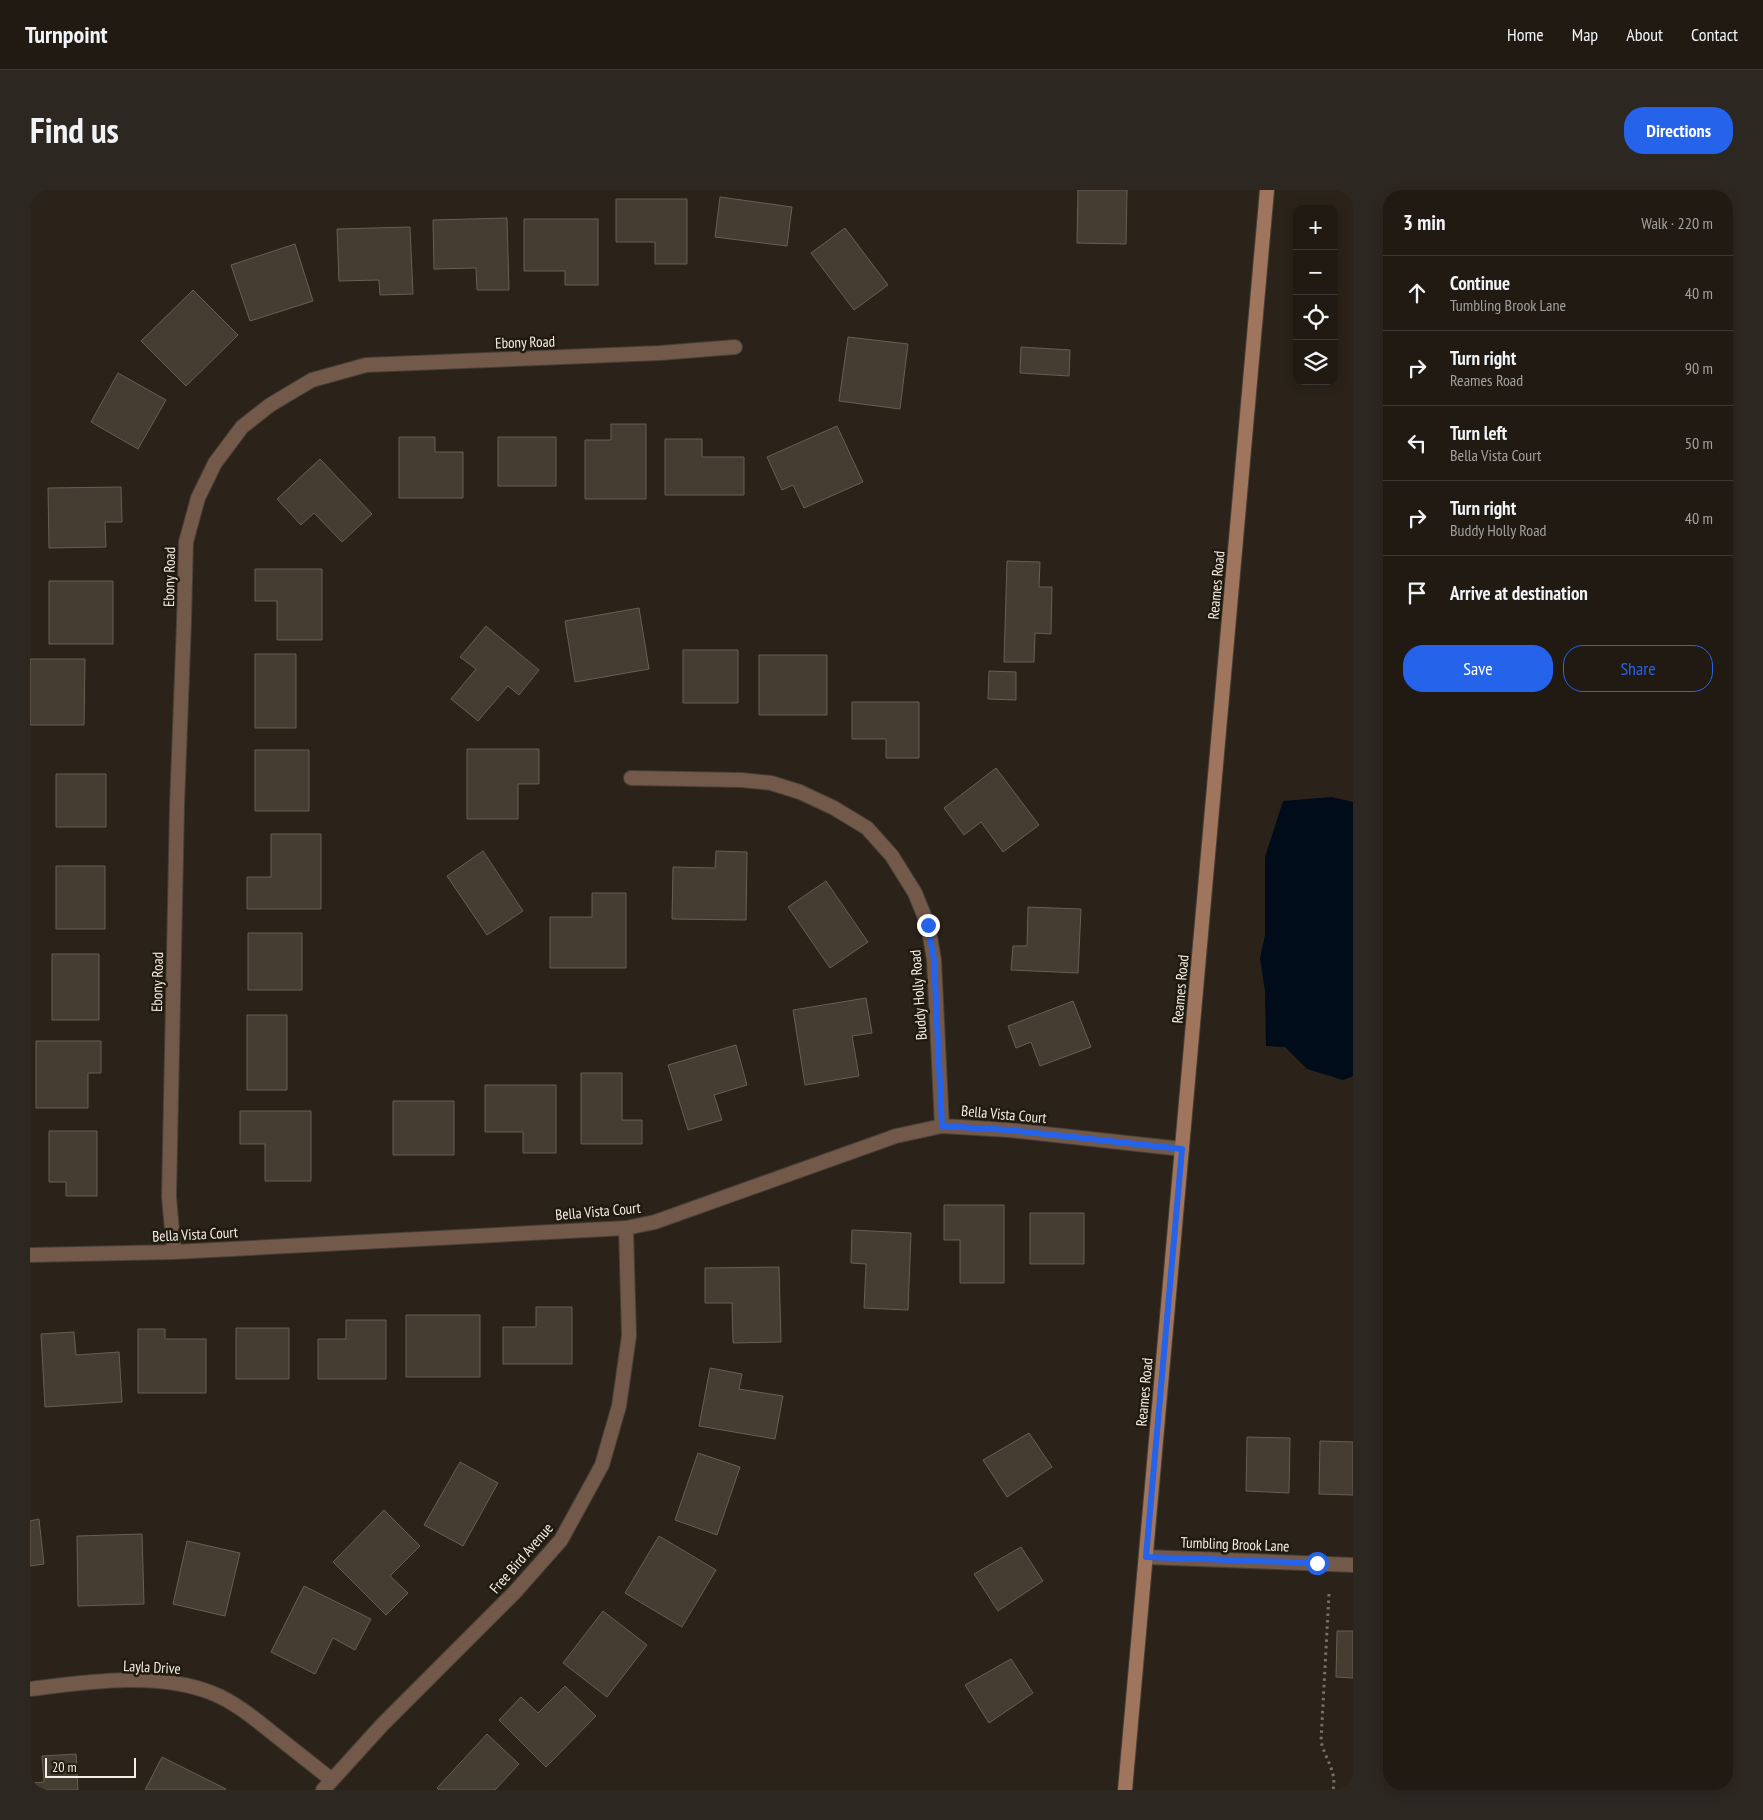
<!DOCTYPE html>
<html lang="en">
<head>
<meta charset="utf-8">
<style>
  :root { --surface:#201a13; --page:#2d2721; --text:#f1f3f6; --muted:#a2a1a0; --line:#3d3833; --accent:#2563eb }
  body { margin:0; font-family:"PT Sans Narrow",sans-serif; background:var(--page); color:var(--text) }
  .controls { position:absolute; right:15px; top:15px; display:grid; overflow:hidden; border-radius:10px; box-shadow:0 2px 12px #0003 }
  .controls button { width:45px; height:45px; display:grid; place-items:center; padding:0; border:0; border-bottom:1px solid var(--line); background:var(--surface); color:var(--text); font:25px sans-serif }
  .scale { position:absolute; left:15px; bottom:12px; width:91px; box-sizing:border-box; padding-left:5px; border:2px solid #f4eee7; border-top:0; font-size:14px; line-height:18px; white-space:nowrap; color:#f4eee7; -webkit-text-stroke:4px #211a0f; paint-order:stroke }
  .stop { position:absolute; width:15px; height:15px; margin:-11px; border:4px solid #2563eb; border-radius:50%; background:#fff }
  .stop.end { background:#2563eb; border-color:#fff; box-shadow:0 1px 5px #0008 }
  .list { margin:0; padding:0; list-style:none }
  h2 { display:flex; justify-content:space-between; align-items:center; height:65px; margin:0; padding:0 20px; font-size:21px }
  h2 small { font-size:16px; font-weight:400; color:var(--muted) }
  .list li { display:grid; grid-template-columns:32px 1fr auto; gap:15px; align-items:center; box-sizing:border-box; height:75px; padding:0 20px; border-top:1px solid var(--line) }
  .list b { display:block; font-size:19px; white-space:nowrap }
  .list p { margin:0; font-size:16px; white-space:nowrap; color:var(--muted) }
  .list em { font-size:16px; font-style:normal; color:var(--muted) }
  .actions { display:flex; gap:10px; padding:15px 20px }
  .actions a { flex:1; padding:11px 0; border:1px solid var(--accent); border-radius:20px; text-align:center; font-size:18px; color:var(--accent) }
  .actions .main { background:var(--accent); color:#fff }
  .icon { flex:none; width:28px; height:28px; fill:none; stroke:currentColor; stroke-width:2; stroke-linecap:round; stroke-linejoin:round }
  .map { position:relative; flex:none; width:1323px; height:1600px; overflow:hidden; border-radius:20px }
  header { display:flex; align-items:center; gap:30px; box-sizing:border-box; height:70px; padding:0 25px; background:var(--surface); border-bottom:1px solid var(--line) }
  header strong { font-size:24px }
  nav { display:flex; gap:28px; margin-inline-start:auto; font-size:18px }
  .intro { display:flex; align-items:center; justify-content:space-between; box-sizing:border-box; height:120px; padding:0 30px }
  h1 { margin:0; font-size:35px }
  .button { padding:12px 22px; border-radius:20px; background:var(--accent); color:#fff; font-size:18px; font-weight:700 }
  main { display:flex; gap:30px; padding:0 30px }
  aside { flex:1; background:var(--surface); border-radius:20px; box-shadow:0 2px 12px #0003 }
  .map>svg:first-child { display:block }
  .water { fill:#000c1a }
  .building { fill:#463d32; stroke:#685f53 }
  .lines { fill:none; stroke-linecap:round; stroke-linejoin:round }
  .minor-casing { stroke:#473f36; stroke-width:16 }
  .secondary-casing { stroke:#473f36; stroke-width:16 }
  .path { stroke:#787168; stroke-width:3; stroke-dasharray:2.5 4; stroke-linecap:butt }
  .minor { stroke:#73594a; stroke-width:14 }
  .secondary { stroke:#a0755e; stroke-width:14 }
  .route { stroke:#2563eb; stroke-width:6 }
  .labels { text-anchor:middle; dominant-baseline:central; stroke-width:5; stroke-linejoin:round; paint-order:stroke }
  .street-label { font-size:15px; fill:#f4eee7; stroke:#211a0f }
</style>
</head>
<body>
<header>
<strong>Turnpoint</strong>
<nav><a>Home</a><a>Map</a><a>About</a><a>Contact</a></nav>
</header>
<div class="intro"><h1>Find us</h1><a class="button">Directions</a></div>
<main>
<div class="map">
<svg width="1323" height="1600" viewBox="0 0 1323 1600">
  <rect width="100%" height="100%" fill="#2b2319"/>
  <!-- water -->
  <path class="water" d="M1302 607 1323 612V886L1313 890 1277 879 1255 857 1236 856 1235 801 1230 768 1235 745V667L1253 611Z"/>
  <!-- building -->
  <path class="building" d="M1048 0H1097L1096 54 1047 53Z
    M690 7 762 17 757 56 685 47Z
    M586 9H657V74H625V52H586Z
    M477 28 479 100H447L446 78 404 79 403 30Z
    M494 29H568V95H535V81H494Z
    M380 37 383 104 350 105 349 90 309 91 307 39Z
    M815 38 858 95 824 120 781 63Z
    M265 54 283 111 220 131 201 75Z
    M163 100 208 145 156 196 111 151Z
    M818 147 878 154 870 219 809 211Z
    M991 157 1040 160 1039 186 990 183Z
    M88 183 136 210 108 259 61 232Z
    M581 234H616V309H555V250H581Z
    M807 236 833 292 774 318 763 295 752 300 737 267Z
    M369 247H405V262H433V308H369Z
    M468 247H526V296H468Z
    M635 249H672V267H714V305H635Z
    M290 269 342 324 312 352 284 323 271 335 247 309Z
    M91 297 92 332H75L76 357 19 358 18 298Z
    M977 371 1010 372 1009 397H1022L1021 444 1005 443 1004 472H974Z
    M225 379H292V450H247V411H225Z
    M19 391H83V454H19Z
    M609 418 619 479 545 492 535 431Z
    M456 436 509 480 489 505 478 496 448 531 421 509 446 479 430 467Z
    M653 460H708V513H653Z
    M225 464H266V538H225Z
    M729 465H797V525H729Z
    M0 469H55L54 535H0Z
    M959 481 986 482V510L958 509Z
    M822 512H889V568H856V549H822Z
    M437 559H509V594H488V629H437Z
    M225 560H279V621H225Z
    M966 578 1009 635 973 662 951 632 934 645 914 618Z
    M26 584H76V637H26Z
    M241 644H291V719H217V687H241Z
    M453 661 493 721 457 745 417 686Z
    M686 661 717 662 716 730 642 729 643 677 685 678Z
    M26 676H75V739H26Z
    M796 691 838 752 800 778 758 717Z
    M562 703H596V778H520V727H562Z
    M998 717 1051 719 1048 783 981 780 983 756H997Z
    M218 743H272V800H218Z
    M22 764H69V830H22Z
    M836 808 842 843 822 846 829 886 775 895 763 820Z
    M1043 811 1061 857 1010 876 1001 852 986 858 978 836Z
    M217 825H257V900H217Z
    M6 851H71V883H58V918H6Z
    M706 855 717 895 684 905 692 930 658 940 638 875Z
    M551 883H592V930H612V954H551Z
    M455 895H526V963H493V942H455Z
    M363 911H424V965H363Z
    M210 921H281V991H235V954H210Z
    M19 941H67V1006H36V992H19Z
    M914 1015H974V1093H930V1050H914Z
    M1000 1023H1054V1074H1000Z
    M822 1040 881 1043 878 1120 834 1118 836 1074 821 1073Z
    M749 1077 751 1152 703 1153 702 1113H675V1078Z
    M506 1117H542V1174H473V1137H506Z
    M376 1125H450V1187H376Z
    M316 1130H356V1189H288V1149H316Z
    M206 1138H259V1189H206Z
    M108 1139H135V1149H176V1203H108Z
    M44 1142 46 1165 89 1162 92 1212 15 1217 11 1144Z
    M680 1178 712 1184 709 1199 753 1206 745 1249 669 1236Z
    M999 1243 1022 1277 977 1307 953 1270Z
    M1217 1247 1260 1248 1259 1303 1216 1301Z
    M1290 1251 1323 1252V1305L1289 1304Z
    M668 1263 710 1277 687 1345 645 1330Z
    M430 1272 468 1293 433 1356 394 1335Z
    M354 1320 390 1356 360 1386 378 1403 356 1425 303 1372Z
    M9 1329 14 1374 0 1376V1331Z
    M112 1344 114 1414 48 1416 47 1346Z
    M629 1346 686 1380 652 1437 595 1403Z
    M157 1351 210 1363 195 1426 143 1414Z
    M991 1357 1013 1391 968 1421 944 1384Z
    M274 1396 341 1429 325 1460 303 1448 285 1484 241 1462Z
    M573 1421 617 1455 577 1507 533 1473Z
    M1307 1441H1323V1488L1306 1487Z
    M981 1469 1003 1503 959 1533 935 1495Z
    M535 1496 566 1526 516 1577 469 1530 491 1507 508 1523Z
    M457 1544 489 1574 465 1600H409L407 1598Z
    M46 1564 48 1600H0V1593L14 1592 12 1566Z
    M132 1567 196 1599 195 1600H115Z"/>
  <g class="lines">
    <defs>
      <path id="minor" d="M601 588 712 590 741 593 770 602 804 618 837 638 862 666 885 703 898 735 904 770 912 936
        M144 1062 139 1007 147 616 154 432 156 352 168 308 185 273 212 237 240 215 282 190 336 175 630 163 705 157
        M0 1065 144 1062 596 1038 625 1032 866 946 912 936 979 940 1152 959
        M1116 1367 1323 1375
        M0 1499C57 1492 127 1481 182 1503 205 1512 225 1529 245 1545 264 1560 283 1575 302 1590
        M293 1600 352 1535 485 1402 531 1350 572 1275 589 1216 599 1146 596 1038"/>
      <path id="secondary" d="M1095 1600 1237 0"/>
    </defs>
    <!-- minor casing -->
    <use href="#minor" class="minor-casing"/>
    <!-- secondary casing -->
    <use href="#secondary" class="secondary-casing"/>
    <!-- path -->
    <path class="path" d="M1299 1404 1291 1551C1295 1569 1307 1581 1303 1600"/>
    <!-- minor -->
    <use href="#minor" class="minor"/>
    <!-- secondary -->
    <use href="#secondary" class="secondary"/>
  </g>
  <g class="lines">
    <!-- route -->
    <path class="route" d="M898 735 904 770 912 936 979 940 1152 959 1116 1367 1287 1373"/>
  </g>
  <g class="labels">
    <!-- street labels -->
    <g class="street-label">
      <text transform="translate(495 152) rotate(-2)">Ebony Road</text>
      <text transform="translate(139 387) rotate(-89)">Ebony Road</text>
      <text transform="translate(1186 395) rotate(-85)">Reames Road</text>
      <text transform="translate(127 792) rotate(-89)">Ebony Road</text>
      <text transform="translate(1150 799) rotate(-85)">Reames Road</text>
      <text transform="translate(888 805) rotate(-94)">Buddy Holly Road</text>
      <text transform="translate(974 924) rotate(5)">Bella Vista Court</text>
      <text transform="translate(568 1021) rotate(-5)">Bella Vista Court</text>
      <text transform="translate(165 1044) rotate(-3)">Bella Vista Court</text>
      <text transform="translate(1114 1202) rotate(-85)">Reames Road</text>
      <text transform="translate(1205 1354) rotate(2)">Tumbling Brook Lane</text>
      <text transform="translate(491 1368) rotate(-49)">Free Bird Avenue</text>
      <text transform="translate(122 1477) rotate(3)">Layla Drive</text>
    </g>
  </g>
</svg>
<div class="controls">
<button>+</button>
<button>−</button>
<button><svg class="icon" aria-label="locate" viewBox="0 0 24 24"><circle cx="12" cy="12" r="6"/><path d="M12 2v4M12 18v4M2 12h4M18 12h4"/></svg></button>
<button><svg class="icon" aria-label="layers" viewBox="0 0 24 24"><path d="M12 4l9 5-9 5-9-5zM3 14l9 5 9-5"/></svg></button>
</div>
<div class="scale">20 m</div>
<div class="stop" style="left:1287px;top:1373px"></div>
<div class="stop end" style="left:898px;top:735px"></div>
</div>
<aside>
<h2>3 min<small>Walk · 220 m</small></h2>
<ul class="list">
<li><svg class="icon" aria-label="ahead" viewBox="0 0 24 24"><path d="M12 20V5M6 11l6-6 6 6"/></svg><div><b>Continue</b><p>Tumbling Brook Lane</p></div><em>40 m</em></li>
<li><svg class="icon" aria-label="right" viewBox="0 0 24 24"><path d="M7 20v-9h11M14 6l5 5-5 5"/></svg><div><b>Turn right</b><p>Reames Road</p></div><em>90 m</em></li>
<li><svg class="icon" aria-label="left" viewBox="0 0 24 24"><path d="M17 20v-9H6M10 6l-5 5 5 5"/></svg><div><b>Turn left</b><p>Bella Vista Court</p></div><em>50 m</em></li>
<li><svg class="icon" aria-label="right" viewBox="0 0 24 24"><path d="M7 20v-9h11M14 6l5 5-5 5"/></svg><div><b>Turn right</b><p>Buddy Holly Road</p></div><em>40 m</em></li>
<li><svg class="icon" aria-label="arrive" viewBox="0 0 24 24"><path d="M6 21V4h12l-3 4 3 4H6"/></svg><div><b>Arrive at destination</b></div></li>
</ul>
<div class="actions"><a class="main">Save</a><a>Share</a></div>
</aside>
</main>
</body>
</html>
